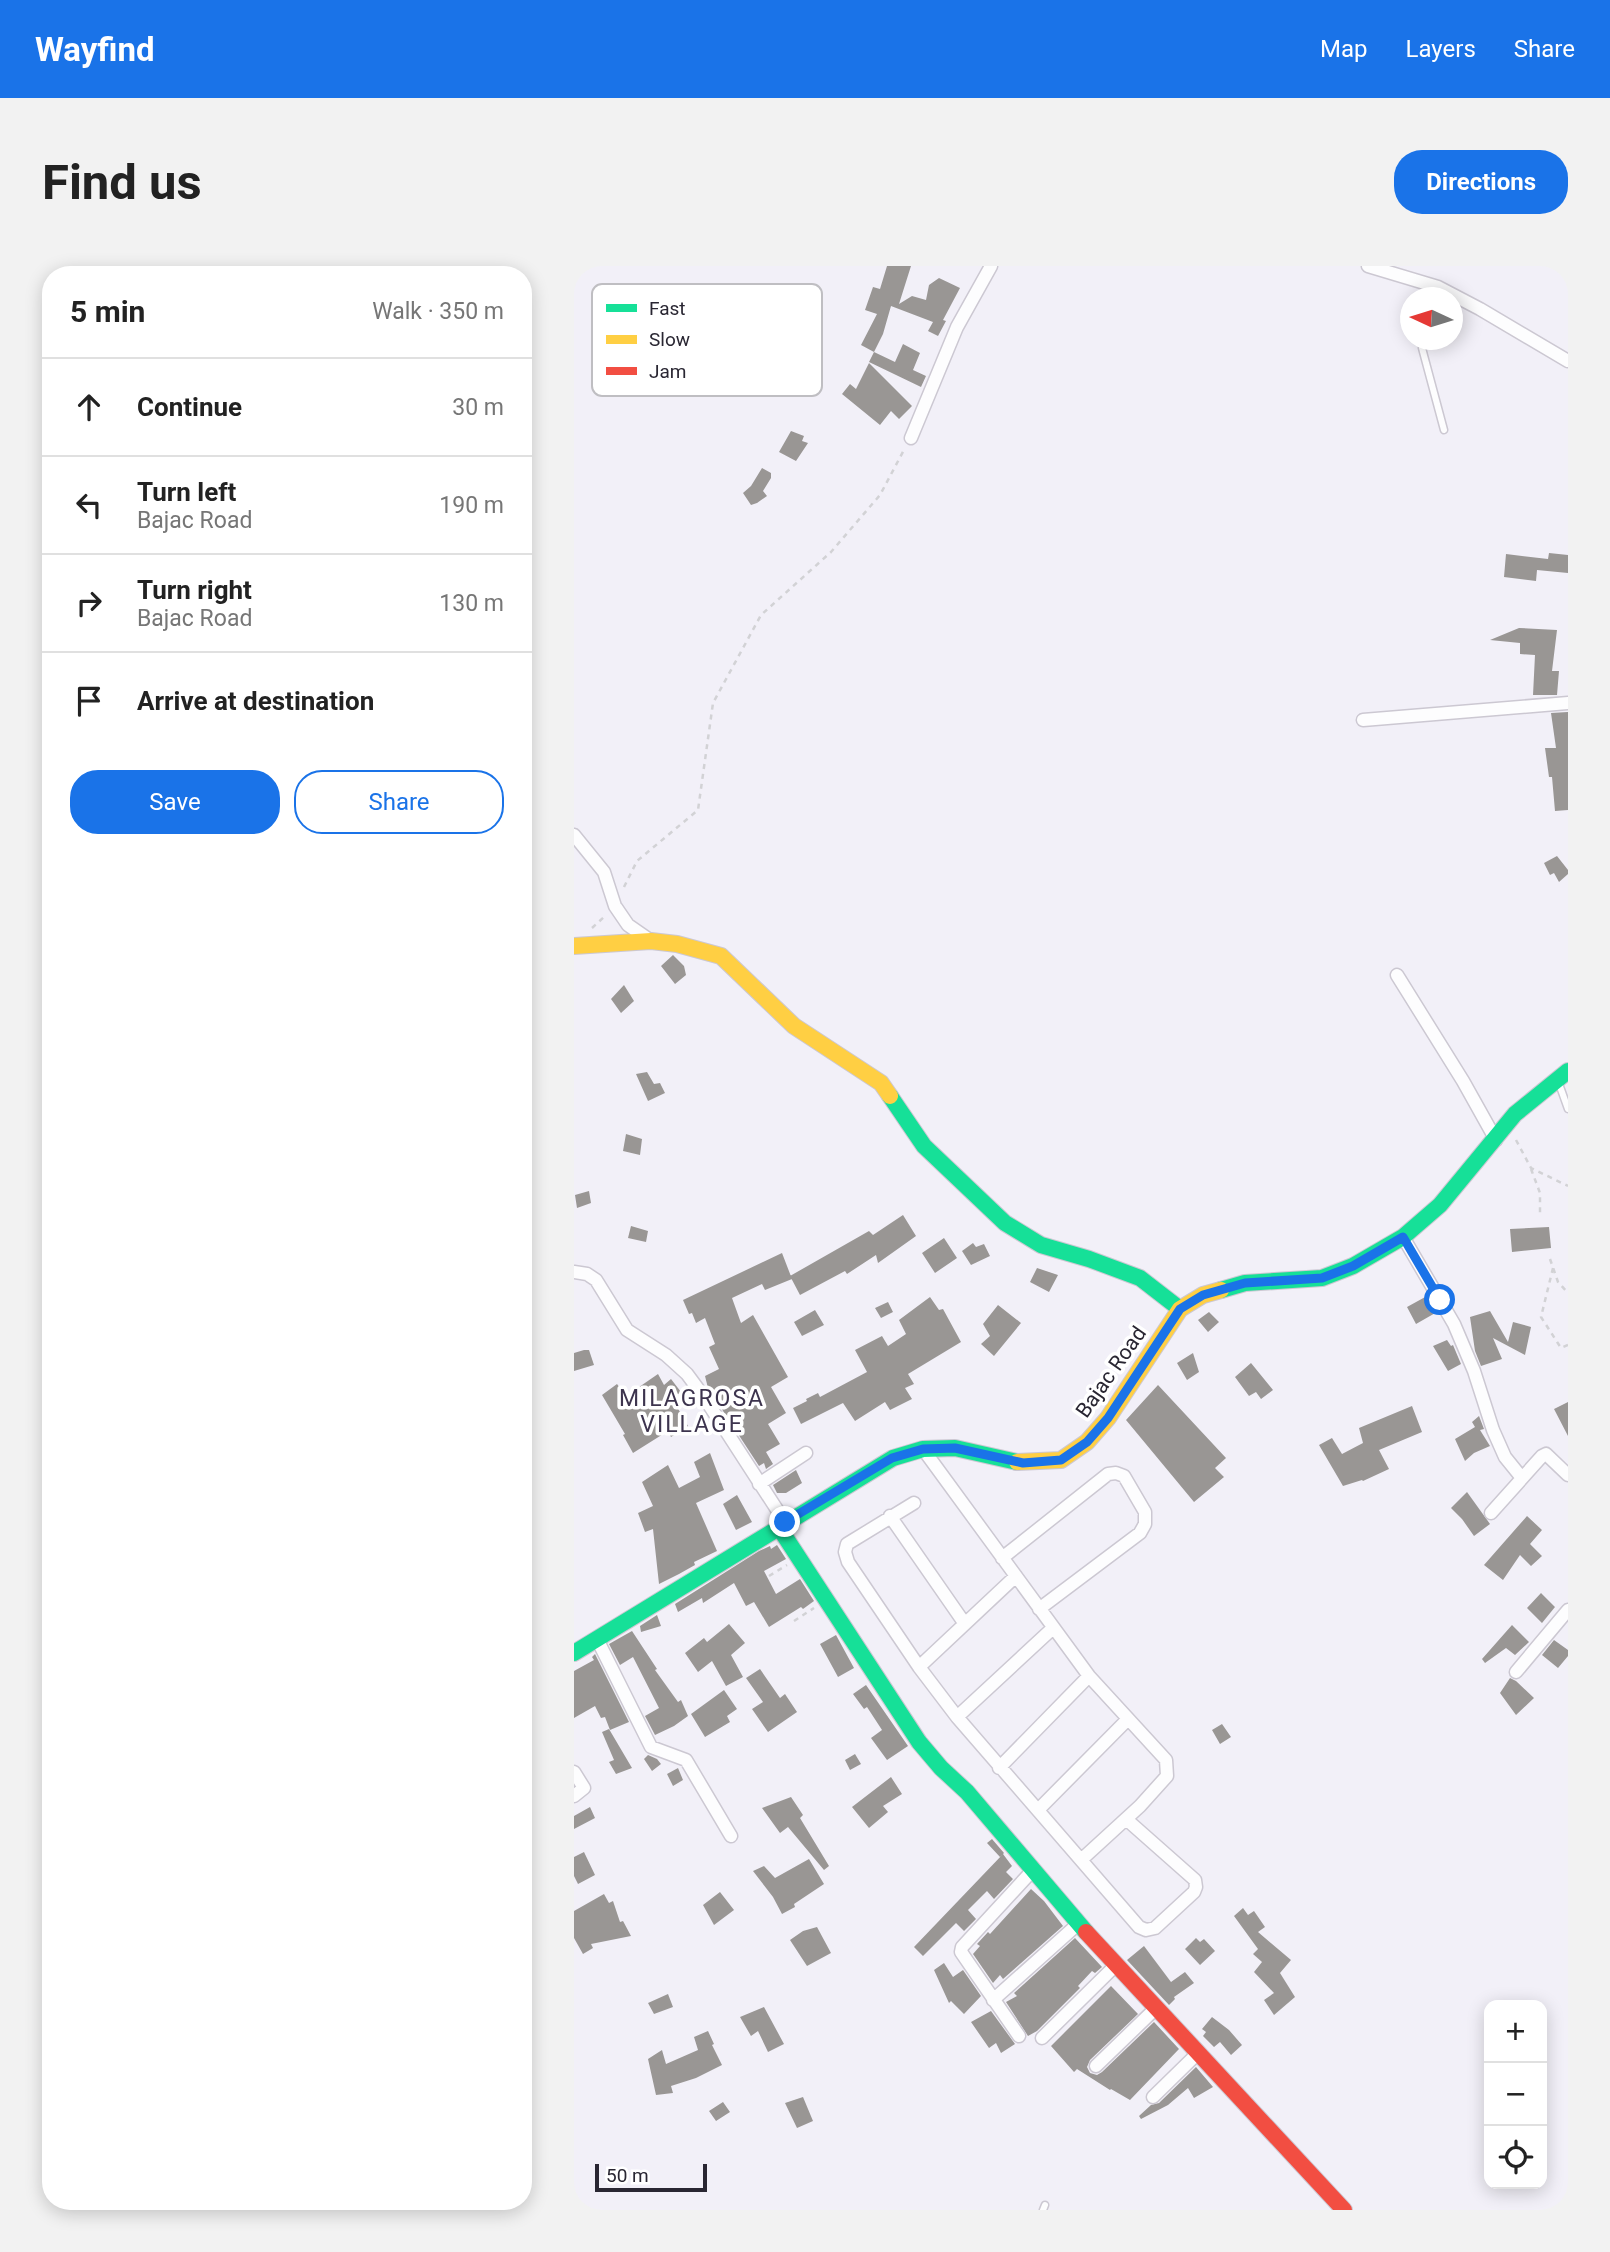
<!DOCTYPE html>
<html lang="en">
<head>
<meta charset="utf-8">
<style>
  :root { --surface:#fff; --page:#f2f2f2; --text:#222; --muted:#767676; --line:#e0e0e0; --accent:#1a73e8 }
  body { margin:0; font-family:Roboto,sans-serif; background:var(--page); color:var(--text) }
  .controls { position:absolute; right:21px; bottom:21px; display:grid; overflow:hidden; border-radius:14px; box-shadow:0 4px 18px #0003 }
  .controls button { width:63px; height:63px; display:grid; place-items:center; padding:0; border:0; border-bottom:2px solid var(--line); background:var(--surface); color:var(--text); font:35px sans-serif }
  .compass { position:absolute; left:826px; top:21px; width:63px; height:63px; border-radius:50%; background:var(--surface); box-shadow:0 4px 18px #0003; rotate:274deg }
  .scale { position:absolute; left:21px; bottom:18px; width:112px; box-sizing:border-box; padding-left:7px; border:4px solid #292632; border-top:0; font-size:19px; line-height:24px; white-space:nowrap; color:#292632; -webkit-text-stroke:5px #fff; paint-order:stroke }
  .stop { position:absolute; width:21px; height:21px; margin:-16px; border:5px solid #1a73e8; border-radius:50%; background:#fff }
  .stop.end { background:#1a73e8; border-color:#fff; box-shadow:0 2px 7px #0008 }
  .list { margin:0; padding:0; list-style:none }
  h2 { display:flex; justify-content:space-between; align-items:center; height:91px; margin:0; padding:0 28px; font-size:30px }
  h2 small { font-size:23px; font-weight:400; color:var(--muted) }
  .list li { display:grid; grid-template-columns:46px 1fr auto; gap:21px; align-items:center; box-sizing:border-box; height:98px; padding:0 28px; border-top:2px solid var(--line) }
  .list b { display:block; font-size:26px; white-space:nowrap }
  .list p { margin:0; font-size:23px; white-space:nowrap; color:var(--muted) }
  .list em { font-size:23px; font-style:normal; color:var(--muted) }
  .actions { display:flex; gap:14px; padding:21px 28px }
  .actions a { flex:1; padding:16px 0; border:2px solid var(--accent); border-radius:28px; text-align:center; font-size:24px; color:var(--accent) }
  .actions .main { background:var(--accent); color:#fff }
  .icon { flex:none; width:38px; height:38px; fill:none; stroke:currentColor; stroke-width:2; stroke-linecap:round; stroke-linejoin:round }
  .map { position:relative; flex:none; width:994px; height:1944px; overflow:hidden; border-radius:28px }
  header { display:flex; align-items:center; gap:42px; box-sizing:border-box; height:98px; padding:0 35px; background:var(--accent); color:#fff }
  header strong { font-size:33px }
  nav { display:flex; gap:38px; margin-inline-start:auto; font-size:24px }
  .intro { display:flex; align-items:center; justify-content:space-between; box-sizing:border-box; height:168px; padding:0 42px }
  h1 { margin:0; font-size:49px }
  .button { padding:18px 32px; border-radius:28px; background:var(--accent); color:#fff; font-size:24px; font-weight:700 }
  main { display:flex; gap:42px; padding:0 42px }
  aside { flex:1; background:var(--surface); border-radius:28px; box-shadow:0 4px 18px #0003 }
  .map>svg:first-child { display:block }
  .building { fill:#999694 }
  .lines { fill:none; stroke-linecap:round; stroke-linejoin:round }
  .lane-casing { stroke:#ccc8d2; stroke-width:9 }
  .street-casing { stroke:#ccc8d2; stroke-width:15 }
  .fast-casing { stroke:#ccc8d2; stroke-width:18 }
  .slow-casing { stroke:#ccc8d2; stroke-width:18 }
  .jam-casing { stroke:#ccc8d2; stroke-width:18 }
  .path { stroke:#d2d2d5; stroke-width:2.5; stroke-dasharray:5 5; stroke-linecap:butt }
  .lane { stroke:#fdfdfe; stroke-width:6 }
  .street { stroke:#fdfdfe; stroke-width:12 }
  .fast { stroke:#16e098; stroke-width:16 }
  .slow { stroke:#ffcf43; stroke-width:16 }
  .jam { stroke:#f24e42; stroke-width:16 }
  .route { stroke:#1a73e8; stroke-width:9 }
  .labels { text-anchor:middle; dominant-baseline:central; stroke-width:7; stroke-linejoin:round; paint-order:stroke }
  .street-label { font-size:21px; fill:#292632; stroke:#fff }
  .neighbourhood-label { font-size:23px; letter-spacing:2px; fill:#3d344e; stroke:#fff }
  .key { fill:#fff; stroke:#bfbec2; stroke-width:2 }
  .key-label { font-size:19px; fill:#292632 }
</style>
</head>
<body>
<header>
<strong>Wayfind</strong>
<nav><a>Map</a><a>Layers</a><a>Share</a></nav>
</header>
<div class="intro"><h1>Find us</h1><a class="button">Directions</a></div>
<main>
<aside>
<h2>5 min<small>Walk · 350 m</small></h2>
<ul class="list">
<li><svg class="icon" aria-label="ahead" viewBox="0 0 24 24"><path d="M12 20V5M6 11l6-6 6 6"/></svg><div><b>Continue</b></div><em>30 m</em></li>
<li><svg class="icon" aria-label="left" viewBox="0 0 24 24"><path d="M17 20v-9H6M10 6l-5 5 5 5"/></svg><div><b>Turn left</b><p>Bajac Road</p></div><em>190 m</em></li>
<li><svg class="icon" aria-label="right" viewBox="0 0 24 24"><path d="M7 20v-9h11M14 6l5 5-5 5"/></svg><div><b>Turn right</b><p>Bajac Road</p></div><em>130 m</em></li>
<li><svg class="icon" aria-label="arrive" viewBox="0 0 24 24"><path d="M6 21V4h12l-3 4 3 4H6"/></svg><div><b>Arrive at destination</b></div></li>
</ul>
<div class="actions"><a class="main">Save</a><a>Share</a></div>
</aside>
<div class="map">
<svg width="994" height="1944" viewBox="0 0 994 1944">
  <rect width="100%" height="100%" fill="#f2f0f8"/>
  <!-- building -->
  <path class="building" d="M313 0H337L325 38 338 30 352 34 355 19 365 12 386 22 369 54 372 55 364 70 354 65 359 56 317 40 309 68 300 86 287 79 303 48 291 44 299 21 306 23Z
    M329 78 346 87 339 104 352 110 347 121 295 96 300 86 321 96Z
    M295 97 338 140 325 153 317 145 306 159 268 128 276 118 282 123Z
    M217 165 230 170 228 175 234 177 222 195 205 186Z
    M188 202 197 207V212L189 225 193 230 183 237 177 239 169 227 177 220Z
    M975 287 994 289V307L963 304 962 315 930 311 932 288 974 293Z
    M945 362 983 364 978 405H985L983 429H959L961 389 946 388V377L916 374Z
    M994 446V544L981 545 978 511H975L971 482H982L977 447Z
    M983 590 994 604V608L985 616 980 607 976 609 970 597Z
    M99 689 110 700 112 709 101 718 87 700Z
    M50 719 60 735 47 747 37 733Z
    M73 806 80 818 86 817 91 827 74 835 62 808Z
    M52 868 68 873 66 889 49 885Z
    M15 925 17 937 3 942 1 929Z
    M329 949 342 970 304 997 302 989 273 1008 271 1005 226 1029 216 1010 295 965 299 969Z
    M57 960 74 965 72 976 54 972Z
    M975 961 977 982 938 986 936 963Z
    M370 972 383 992 361 1007 348 987Z
    M399 977 402 981 410 978 416 990 397 999 388 985Z
    M208 987 218 1013 191 1024 188 1018 158 1032 167 1057 179 1049 214 1111 197 1121 212 1147 194 1158 206 1178 192 1186 199 1198 192 1203 190 1197 185 1200 134 1122 131 1110 145 1103 135 1081 141 1078 131 1052 122 1057 118 1047 115 1048 109 1034Z
    M463 1002 484 1009 475 1026 456 1016Z
    M853 1030 863 1046 842 1058 833 1041Z
    M356 1031 365 1044 369 1043 387 1076 334 1108 340 1118 331 1122 338 1133 316 1144 311 1136 281 1155 269 1137 227 1158 219 1142 233 1135 232 1133 244 1127 246 1131 293 1106 281 1084 308 1070 314 1080 332 1068 325 1054Z
    M314 1036 319 1046 307 1052 301 1042Z
    M424 1039 447 1057 420 1090 407 1078 416 1070 409 1058Z
    M241 1044 250 1059 228 1070 220 1056Z
    M916 1045 934 1076 939 1056 957 1061 951 1089 919 1072 928 1093 907 1100 901 1085 896 1051Z
    M635 1046 645 1056 634 1066 624 1054Z
    M873 1074 877 1080 879 1079 887 1098 874 1105 859 1080Z
    M10 1084H15L20 1099 0 1105V1087Z
    M619 1087 625 1106 613 1114 603 1097Z
    M677 1097 699 1124 687 1133 682 1126 675 1130 661 1111Z
    M84 1108 90 1119 97 1113 107 1126 98 1132 114 1160 97 1171 94 1165 59 1187 49 1169 51 1168 28 1129 43 1118 52 1130Z
    M584 1119 652 1192 641 1202 650 1211 620 1236 552 1154Z
    M994 1136V1170L980 1143Z
    M838 1140 848 1166 805 1184 815 1203 789 1215 788 1214 769 1220 745 1179 758 1172 768 1188 789 1177 785 1162Z
    M905 1150 910 1163 906 1164 916 1180 900 1187 891 1195 881 1173 901 1161 898 1156Z
    M136 1187 150 1224 122 1237 143 1285 120 1296 121 1299 105 1308 85 1318 79 1263 71 1266 64 1247 79 1240 68 1216 94 1199 105 1222 126 1211 120 1196Z
    M222 1204 228 1217 212 1227H203L199 1219Z
    M893 1226 916 1258 900 1270 888 1253 877 1242Z
    M163 1229 178 1256 162 1264 149 1238Z
    M953 1250 968 1264 956 1278 968 1290 957 1300 946 1289 929 1314 910 1299Z
    M203 1279 212 1293 190 1305 202 1328 226 1313 240 1335 229 1343 227 1341 195 1361 180 1336 172 1340 160 1317 129 1337 128 1332 104 1346 101 1338 185 1285 196 1280 197 1283Z
    M967 1327 981 1341 968 1357 953 1342Z
    M83 1349 87 1360 67 1366 66 1360Z
    M155 1358 171 1377 157 1389 169 1411 152 1420 138 1395 124 1406 111 1387 130 1372 133 1376Z
    M938 1359 955 1376 941 1389 932 1382 911 1397 908 1393Z
    M58 1365 83 1403 81 1404 104 1436 107 1434 114 1450 100 1460 81 1469 71 1450 85 1442 59 1391 46 1399 35 1378Z
    M262 1369 280 1402 264 1411 246 1378Z
    M980 1374 994 1384V1390L984 1402 968 1389Z
    M21 1388 55 1456 36 1464 31 1451 27 1452 21 1440 0 1452V1405L20 1394 18 1391Z
    M186 1403 206 1432 211 1428 223 1446 194 1466 178 1443 189 1436 172 1412Z
    M936 1412 942 1415 960 1432 942 1449 926 1427Z
    M292 1419 334 1480 313 1494 297 1472 308 1464 293 1441 290 1443 279 1428Z
    M150 1424 163 1443 153 1450 156 1456 131 1471 117 1448Z
    M648 1458 657 1471 646 1478 638 1464Z
    M35 1463 58 1502 42 1508 35 1496 40 1494 28 1466Z
    M281 1488 287 1498 276 1504 271 1494Z
    M74 1489 83 1493 87 1498 78 1505 70 1493Z
    M104 1502 109 1514 99 1520 93 1508Z
    M317 1511 328 1528 309 1540 314 1546 295 1562 278 1541Z
    M217 1531 229 1549 226 1552 255 1600 250 1604 214 1561 206 1567 188 1542Z
    M16 1541 21 1552 0 1563V1550Z
    M418 1573 430 1587 426 1591 413 1577Z
    M10 1586 21 1609 4 1618 0 1610V1591Z
    M429 1588 438 1600 432 1606 439 1613 420 1633 413 1625 394 1644 402 1653 390 1665 382 1657 349 1690 340 1681Z
    M235 1593 250 1618 220 1638 221 1641 208 1648 199 1631 179 1605 190 1600 201 1612Z
    M457 1623 470 1635 489 1660 429 1713 426 1709 419 1717 399 1688 406 1680 403 1678 414 1666 416 1668Z
    M146 1626 160 1644 140 1659 129 1639Z
    M30 1628 35 1637 39 1635 46 1656 49 1655 57 1670 17 1678 19 1682 9 1688 0 1672V1645Z
    M669 1642 674 1649 680 1645 691 1661 684 1666 717 1694 706 1707 721 1731 700 1749 690 1734 700 1727 680 1706 688 1696 679 1688 684 1683 660 1650Z
    M243 1661 257 1687 233 1700 216 1674 229 1665Z
    M501 1672 528 1701 521 1707 518 1705 504 1720 506 1722 463 1765 454 1770 432 1736 443 1730 440 1727Z
    M622 1672 626 1676 630 1673 641 1685 626 1699 611 1683Z
    M570 1680 597 1716 611 1706 620 1717 600 1731 601 1733 595 1739 553 1694Z
    M370 1697 379 1711 389 1704 407 1730 390 1748 377 1735 375 1737 360 1704Z
    M537 1720 564 1748 516 1794 513 1801 516 1807 523 1809 528 1806 580 1756 605 1783 556 1834 537 1823 536 1824 503 1803 500 1806 477 1780Z
    M94 1728 99 1741 80 1748 74 1737Z
    M190 1741 210 1778 194 1786 184 1765 177 1770 166 1751Z
    M417 1745 441 1778 427 1787 422 1777 415 1782 397 1756Z
    M638 1751 655 1764 668 1779 657 1789 646 1776 640 1781 629 1770 632 1766 628 1763Z
    M134 1765 140 1778 138 1779 148 1799 122 1812 97 1820 99 1827 82 1829 74 1793 88 1784 92 1798 124 1784 120 1771Z
    M622 1801 639 1821 620 1832 614 1822 594 1839 567 1853 565 1850 577 1839 585 1837Z
    M229 1831 239 1855 223 1862 211 1837Z
    M149 1836 156 1846 142 1855 135 1845Z"/>
  <g class="lines">
    <defs>
      <path id="lane" d="M848 74V82L870 164
        M984 815 994 843
        M469 1944 471 1939"/>
      <path id="street" d="M794 0 864 21 906 43 994 95
        M337 172 383 61 417 0
        M789 454 994 437
        M0 569 30 606 41 640 54 659 77 675
        M823 709 889 815 922 874
        M829 971 880 1058 900 1105 919 1164 931 1191 948 1212
        M0 1006 13 1008 22 1014 53 1064 92 1089 113 1108 130 1131 211 1256
        M349 1183 515 1410 592 1494 593 1510 566 1540 507 1594
        M185 1218 232 1187
        M340 1237 273 1278 271 1286 274 1296 345 1401 383 1451 565 1661 572 1664 581 1662 620 1626 622 1621 621 1614 552 1553
        M917 1247 968 1190 972 1188 994 1209
        M316 1250 391 1358
        M428 1292 534 1208 542 1207 550 1210 571 1246V1258L566 1267 465 1343
        M23 1373 77 1481 112 1494 157 1570
        M345 1401 442 1310
        M942 1406 994 1344
        M383 1451 479 1362
        M425 1502 515 1410
        M0 1506 10 1522 0 1530
        M464 1544 554 1453
        M419 1734 504 1658
        M445 1770 387 1686 388 1681 459 1604
        M468 1772 542 1699
        M522 1800 581 1743
        M579 1831 624 1787"/>
      <path id="fast" d="M316 830 350 880 431 957 467 979 515 993 566 1012 606 1043
        M647 1024 671 1017 748 1012 779 1000 829 971 866 939 941 848 994 805
        M204 1260 345 1476 367 1502 393 1526 512 1666
        M0 1387 319 1192 349 1183 381 1182 443 1196"/>
      <path id="slow" d="M0 680 77 675 103 678 147 690 220 760 307 817 316 830
        M443 1196 487 1194 513 1176 534 1152 606 1043 629 1029 647 1024"/>
      <path id="jam" d="M512 1666 770 1944"/>
    </defs>
    <!-- lane casing -->
    <use href="#lane" class="lane-casing"/>
    <!-- street casing -->
    <use href="#street" class="street-casing"/>
    <!-- fast casing -->
    <use href="#fast" class="fast-casing"/>
    <!-- slow casing -->
    <use href="#slow" class="slow-casing"/>
    <!-- jam casing -->
    <use href="#jam" class="jam-casing"/>
    <!-- path -->
    <path class="path" d="M50 621 63 595 124 544 139 437 187 349 257 286 306 229 331 182
      M18 662 31 650
      M942 874 957 902 994 920
      M957 903 966 927V951
      M976 993 984 1016 994 1027
      M979 1002 967 1051 987 1082 994 1079
      M195 1310 213 1299
      M220 1355 240 1342"/>
    <!-- lane -->
    <use href="#lane" class="lane"/>
    <!-- street -->
    <use href="#street" class="street"/>
    <!-- fast -->
    <use href="#fast" class="fast"/>
    <!-- slow -->
    <use href="#slow" class="slow"/>
    <!-- jam -->
    <use href="#jam" class="jam"/>
  </g>
  <g class="lines">
    <!-- route -->
    <path class="route" d="M211 1256 318 1192 349 1183 381 1182 449 1197 487 1194 513 1176 534 1152 606 1043 629 1029 671 1017 748 1012 779 1000 829 971 866 1034"/>
  </g>
  <g class="labels">
    <!-- street labels -->
    <g class="street-label">
      <text transform="translate(537 1106) rotate(-55)">Bajac Road</text>
    </g>
    <!-- neighbourhood labels -->
    <g class="neighbourhood-label">
      <text x="118" y="1132">MILAGROSA<tspan x="118" dy="26">VILLAGE</tspan></text>
    </g>
  </g>
  <!-- legend -->
  <rect x="18" y="18" width="230" height="112" rx="10" class="key"/>
  <rect x="32" y="38" width="31" height="8" fill="#16e098"/>
  <rect x="32" y="69" width="31" height="9" fill="#ffcf43"/>
  <rect x="32" y="101" width="31" height="8" fill="#f24e42"/>
  <g class="key-label">
    <text x="75" y="49">Fast</text>
    <text x="75" y="80">Slow</text>
    <text x="75" y="112">Jam</text>
  </g>
</svg>
<div class="controls">
<button>+</button>
<button>−</button>
<button><svg class="icon" aria-label="locate" viewBox="0 0 24 24"><circle cx="12" cy="12" r="6"/><path d="M12 2v4M12 18v4M2 12h4M18 12h4"/></svg></button>
</div>
<svg class="compass" viewBox="-18 -18 36 36"><path d="M0-13l5 13h-10z" fill="#e53935"/><path d="M0 13l5-13h-10z" fill="#767676"/></svg>
<div class="scale">50 m</div>
<div class="stop" style="left:866px;top:1034px"></div>
<div class="stop end" style="left:211px;top:1256px"></div>
</div>
</main>
</body>
</html>
